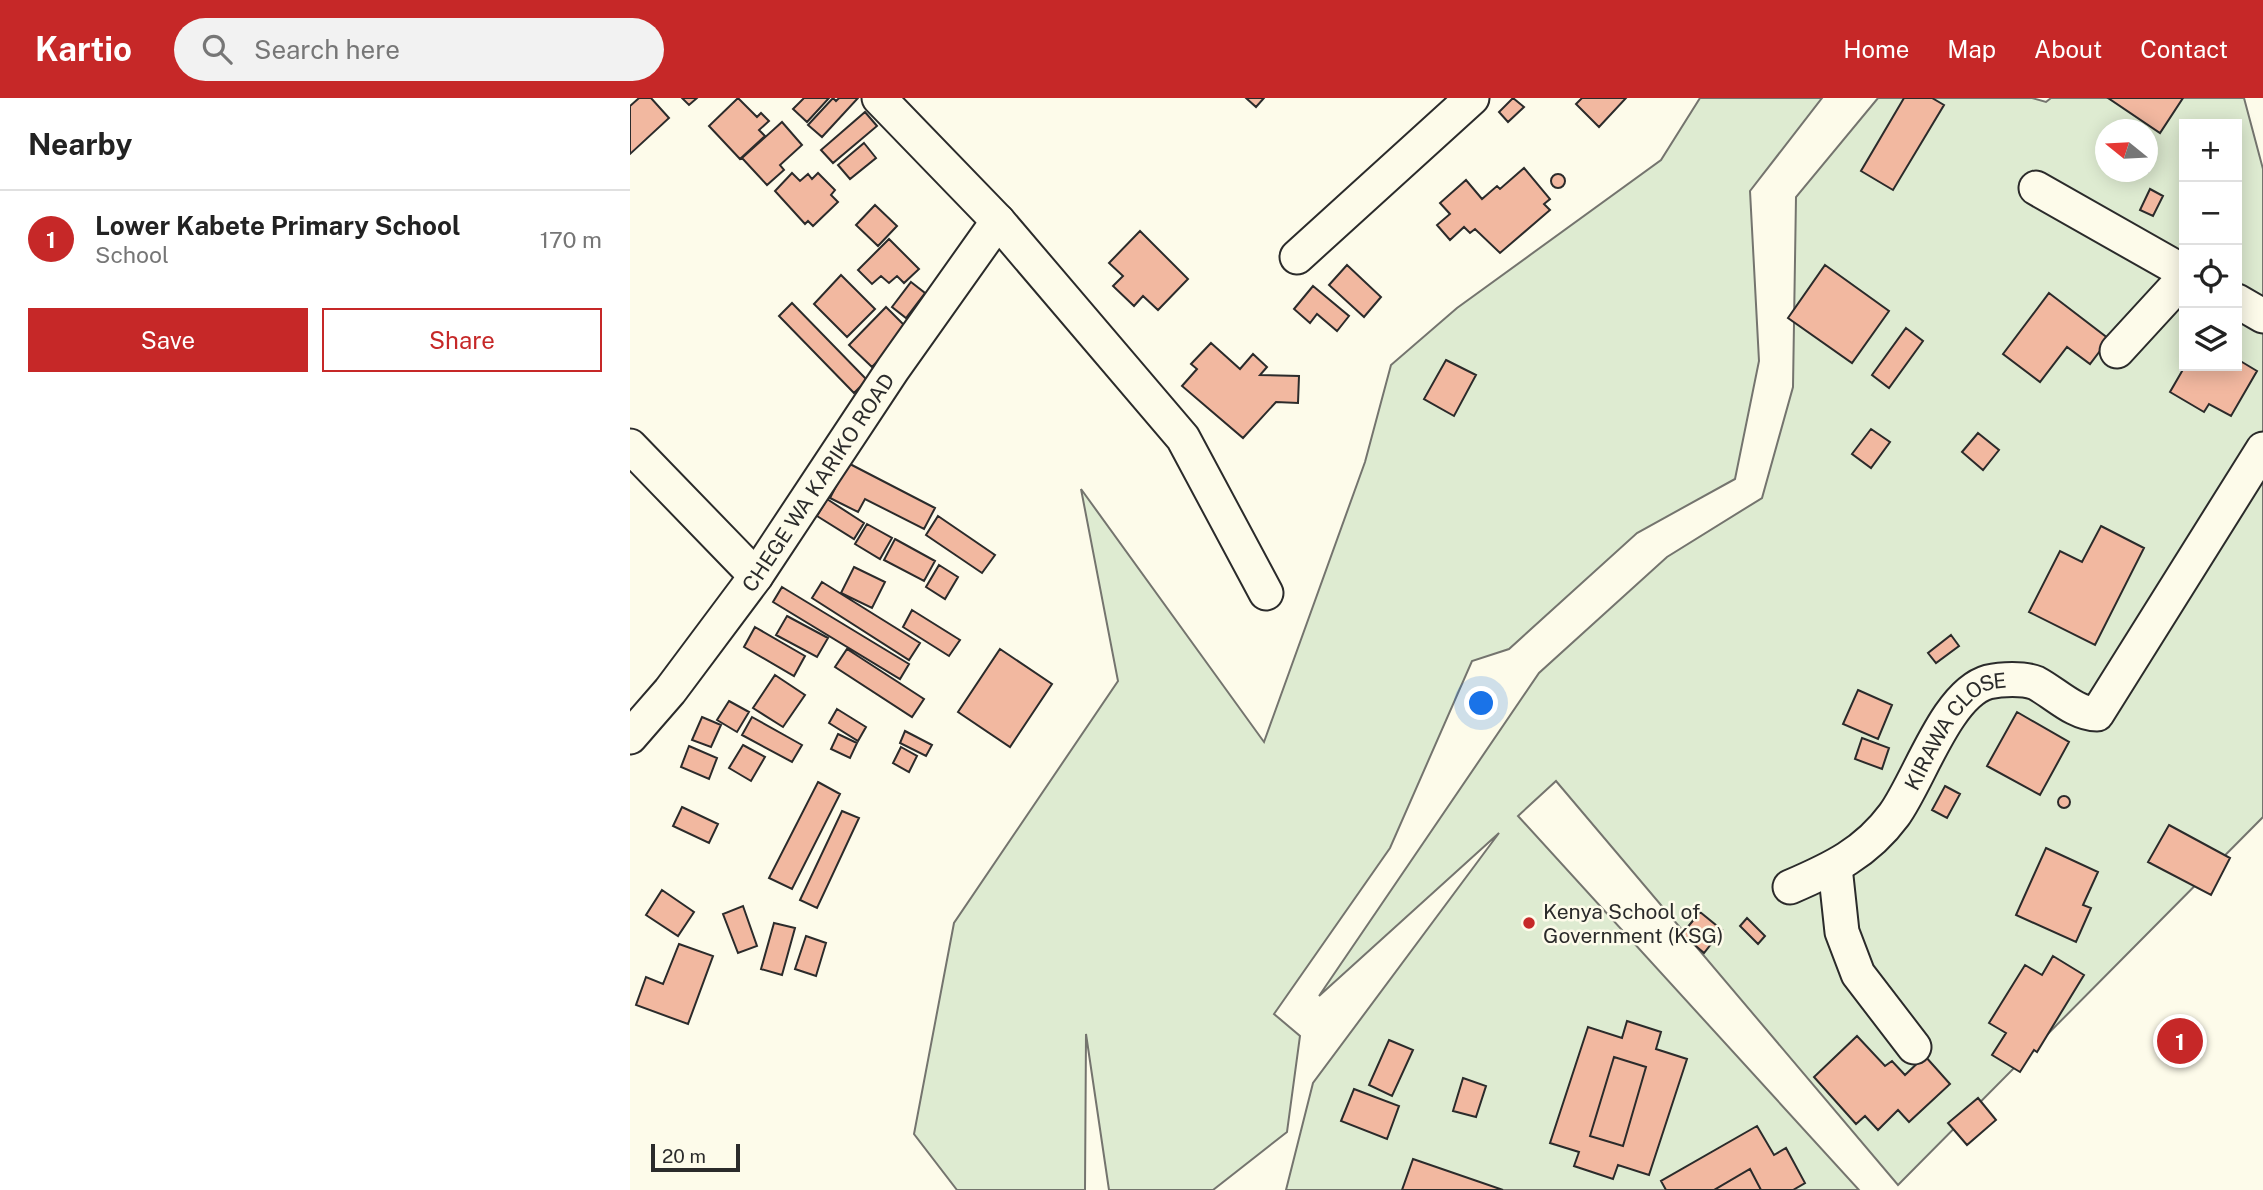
<!DOCTYPE html>
<html lang="en">
<head>
<meta charset="utf-8">
<style>
  :root { --surface:#fff; --page:#f2f2f2; --text:#222; --muted:#767676; --line:#e0e0e0; --accent:#c62828 }
  body { margin:0; font-family:"Public Sans",sans-serif; background:var(--page); color:var(--text) }
  .controls { position:absolute; right:21px; top:21px; display:grid; overflow:hidden; border-radius:0px; box-shadow:0 4px 18px #0003 }
  .controls button { width:63px; height:63px; display:grid; place-items:center; padding:0; border:0; border-bottom:2px solid var(--line); background:var(--surface); color:var(--text); font:35px sans-serif }
  .compass { position:absolute; left:1465px; top:21px; width:63px; height:63px; border-radius:50%; background:var(--surface); box-shadow:0 4px 18px #0003; rotate:288deg }
  .scale { position:absolute; left:21px; bottom:18px; width:89px; box-sizing:border-box; padding-left:7px; border:4px solid #2b2b2b; border-top:0; font-size:19px; line-height:24px; white-space:nowrap; color:#2b2b2b; -webkit-text-stroke:5px #fdfbea; paint-order:stroke }
  .you { position:absolute; left:852px; top:606px; width:24px; height:24px; margin:-18px; border:5px solid #fff; border-radius:50%; background:#1a73e8; box-shadow:0 0 0 10px #1a73e833 }
  .badge { display:grid; place-items:center; width:46px; height:46px; border-radius:50%; background:var(--accent); color:#fff; font-size:23px; font-weight:700 }
  .pin { position:absolute; translate:-50% -50%; border:4px solid #fff; box-shadow:0 2px 7px #0006 }
  .list { margin:0; padding:0; list-style:none }
  h2 { display:flex; justify-content:space-between; align-items:center; height:91px; margin:0; padding:0 28px; font-size:30px }
  h2 small { font-size:23px; font-weight:400; color:var(--muted) }
  .list li { display:grid; grid-template-columns:46px 1fr auto; gap:21px; align-items:center; box-sizing:border-box; height:98px; padding:0 28px; border-top:2px solid var(--line) }
  .list b { display:block; font-size:26px; white-space:nowrap }
  .list p { margin:0; font-size:23px; white-space:nowrap; color:var(--muted) }
  .list em { font-size:23px; font-style:normal; color:var(--muted) }
  .actions { display:flex; gap:14px; padding:21px 28px }
  .actions a { flex:1; padding:16px 0; border:2px solid var(--accent); border-radius:0px; text-align:center; font-size:24px; color:var(--accent) }
  .actions .main { background:var(--accent); color:#fff }
  .icon { flex:none; width:38px; height:38px; fill:none; stroke:currentColor; stroke-width:2; stroke-linecap:round; stroke-linejoin:round }
  .map { position:relative; flex:none; width:1633px; height:1092px; overflow:hidden }
  header { display:flex; align-items:center; gap:42px; box-sizing:border-box; height:98px; padding:0 35px; background:var(--accent); color:#fff }
  header strong { font-size:33px }
  nav { display:flex; gap:38px; margin-inline-start:auto; font-size:24px }
  .search { width:490px; height:63px; background:var(--page); display:flex; align-items:center; gap:18px; box-sizing:border-box; padding:0 24px; border-radius:38px; color:var(--muted); font-size:26px }
  main { display:flex }
  aside { flex:1; background:var(--surface) }
  .map>svg:first-child { display:block }
  .green { fill:#deebd1; stroke:#74746e; stroke-width:2; fill-rule:evenodd }
  .building { fill:#f2b8a0; stroke:#2b2b2b; stroke-width:2; fill-rule:evenodd }
  .lines { fill:none; stroke-linecap:round; stroke-linejoin:round }
  .minor-casing { stroke:#2b2b2b; stroke-width:37 }
  .minor { stroke:#fdfbea; stroke-width:33 }
  .poi-dot { fill:#c62828; stroke:#fdfbea; stroke-width:2.5 }
  .labels { text-anchor:middle; dominant-baseline:central; stroke-width:5; stroke-linejoin:round; paint-order:stroke }
  .street-label { font-size:21px; fill:#2b2b2b; stroke:#fdfbea }
  .poi-label { font-size:21px; fill:#2b2b2b; stroke:#fdfbea; text-anchor:start }
</style>
</head>
<body>
<header>
<strong>Kartio</strong>
<div class="search"><svg class="icon" aria-label="search" viewBox="0 0 24 24"><circle cx="10" cy="10" r="6"/><path d="M15 15l6 6"/></svg>Search here</div>
<nav><a>Home</a><a>Map</a><a>About</a><a>Contact</a></nav>
</header>
<main>
<aside>
<h2>Nearby<small></small></h2>
<ul class="list">
<li><span class="badge">1</span><div><b>Lower Kabete Primary School</b><p>School</p></div><em>170 m</em></li>
</ul>
<div class="actions"><a class="main">Save</a><a>Share</a></div>
</aside>
<div class="map">
<svg width="1633" height="1092" viewBox="0 0 1633 1092">
  <rect width="100%" height="100%" fill="#fdfbea"/>
  <!-- green -->
  <path class="green" d="M1070 0H1192L1120 93 1129 263 1105 381 1007 435 879 551 842 563 760 750 644 916 670 938 657 1034 583 1092H479L456 936 455 1092H327L284 1036 324 825 488 583 451 391 634 644 735 364 761 267 827 210 1031 62Z
    M1248 0H1402L1416 4 1421 0H1614L1633 71V719L1268 1087 926 683 888 718 1229 1092H656L683 985 869 735 689 898 909 575 1037 459 1132 400 1163 289 1166 99ZM1554 26H1607V268H1554ZM1476 32H1518V74H1476Z"/>
  <!-- building -->
  <path class="building" d="M9 0H21L39 20 0 56V8Z
    M52 0H67L59 7Z
    M108 0 127 19 131 15 139 23 129 32 135 38 110 61 79 28Z
    M174 0H199L177 24 163 11Z
    M203 0 206 3 209 0H228L192 39 178 27Z
    M616 0H634L626 9Z
    M883 0 894 9 878 24 869 14Z
    M952 0H996L969 29 946 6Z
    M1274 0H1302L1314 7 1263 92 1231 73Z
    M1478 0H1553L1530 35Z
    M235 14 247 28 203 65 191 52Z
    M152 24 172 47 150 67 154 72 137 87 112 60Z
    M234 45 246 60 220 81 208 67Z
    M894 70 920 101 914 106 920 112 870 155 845 131 840 135 834 129 820 142 807 127 820 116 810 105 836 82 852 101 867 88 870 91Z
    M162 75 170 83 178 76 182 81 188 75 205 92 201 97 208 104 183 128 178 123 175 126 145 93Z
    M921 83a7 7 0 1 1 14 0a7 7 0 1 1-14 0Z
    M1520 91 1533 98 1523 118 1510 112Z
    M245 107 267 128 248 148 226 127Z
    M510 133 558 181 528 212 513 198 504 208 483 188 493 178 479 165Z
    M259 141 289 171 274 185 267 178 259 185 251 178 242 186 228 172Z
    M717 167 751 199 734 219 699 187Z
    M1195 167 1259 213 1222 265 1158 220Z
    M211 177 245 211 217 239 184 206Z
    M281 184 295 195 276 220 262 209Z
    M683 188 719 218 707 233 687 216 680 225 664 211Z
    M1419 195 1479 241 1460 266 1437 249 1410 284 1373 256Z
    M162 205 237 282 224 295 149 218Z
    M256 209 278 231 242 269 219 247Z
    M1276 230 1293 243 1259 290 1242 277Z
    M581 245 610 271 623 256 637 269 630 277 669 278 668 305 646 304 613 340 552 288 567 271 561 266Z
    M1607 261 1627 273 1601 318 1579 306 1574 314 1540 294 1555 268H1607Z
    M816 262 846 277 824 318 794 301Z
    M1241 331 1260 344 1241 370 1222 356Z
    M1348 335 1369 352 1353 372 1332 354Z
    M218 365 305 410 294 431 235 401 228 414 200 400Z
    M197 401 234 425 224 441 187 418Z
    M308 418 365 457 352 475 296 437Z
    M237 426 262 440 250 461 225 446Z
    M1471 428 1514 450 1465 547 1399 514 1430 453 1452 464Z
    M265 441 305 463 294 483 254 462Z
    M309 467 328 479 315 501 296 489Z
    M224 469 255 484 242 510 211 495Z
    M192 484 290 545 279 562 182 500Z
    M152 489 279 566 270 581 143 504Z
    M282 512 330 542 319 558 273 529Z
    M157 518 198 540 187 559 146 537Z
    M125 529 175 558 164 578 114 549Z
    M1321 537 1329 548 1306 565 1298 555Z
    M217 551 294 601 282 619 205 569Z
    M370 551 422 586 380 649 328 614Z
    M145 577 175 597 153 629 123 610Z
    M1228 592 1262 607 1248 641 1213 626Z
    M99 603 119 614 107 634 87 622Z
    M207 611 236 629 228 643 199 625Z
    M1387 614 1439 644 1410 697 1357 668Z
    M72 619 91 627 81 649 62 642Z
    M122 619 172 647 162 664 112 637Z
    M275 633 302 647 296 658 270 645Z
    M208 636 227 645 220 660 201 651Z
    M1232 640 1259 650 1252 671 1225 661Z
    M113 647 135 659 121 683 99 670Z
    M59 648 87 660 79 681 51 669Z
    M271 649 287 658 279 674 263 665Z
    M188 684 210 696 162 791 139 780Z
    M1315 688 1330 696 1317 720 1302 712Z
    M1428 704a6 6 0 1 1 12 0a6 6 0 1 1-12 0Z
    M52 709 88 726 79 745 43 728Z
    M212 713 229 720 187 810 170 802Z
    M1539 727 1600 760 1581 797 1518 764Z
    M1416 750 1468 774 1453 807 1461 810 1446 844 1386 817Z
    M32 792 64 814 48 838 16 817Z
    M113 808 127 848 108 855 93 816Z
    M1070 814 1092 832 1074 855 1052 836Z
    M1117 820 1135 838 1128 846 1110 828Z
    M144 825 165 830 152 877 131 871Z
    M176 838 196 845 186 878 165 871Z
    M49 846 83 858 58 926 6 907 16 879 33 886Z
    M1423 858 1454 877 1407 954 1404 952 1390 974 1362 957 1376 935 1359 925 1395 867 1412 877Z
    M997 923 1031 934 1026 951 1057 961 1019 1077 988 1067 983 1081 944 1068 949 1054 920 1045 958 929 992 940ZM984 959 1016 969 993 1048 960 1038Z
    M1227 938 1255 968 1262 963 1275 977 1295 958 1320 986 1279 1024 1268 1012 1248 1032 1235 1018 1226 1026 1184 979Z
    M759 942 783 952 762 998 739 987Z
    M984 959 1016 969 993 1048 960 1038Z
    M833 980 856 988 846 1019 823 1013Z
    M724 991 769 1008 757 1041 711 1023Z
    M1348 1000 1366 1022 1337 1047 1318 1025Z
    M1127 1028 1144 1057 1156 1050 1175 1085 1163 1092H1131L1120 1071 1084 1092H1036L1031 1083Z
    M783 1061 873 1092H772Z
    M1120 1071 1131 1092H1084Z"/>
  <g class="lines">
    <defs>
      <g id="minor">
        <path d="M249 0 368 123 553 340 636 495"/>
        <path d="M1406 90 1554 174"/>
        <path d="M667 159 842 0"/>
        <path d="M1607 203 1633 218"/>
        <path d="M1487 253 1554 180"/>
        <path d="M0 348 126 478"/>
        <path id="s1" d="M0 639 40 593 126 478 263 271 368 123"/>
        <path d="M1205 769 1212 834 1228 876 1284 949"/>
        <path id="s2" d="M1160 789C1202 771 1236 755 1264 717 1289 683 1316 596 1358 584 1371 581 1394 580 1406 585 1425 595 1445 616 1467 616L1633 351"/>
      </g>
    </defs>
    <!-- minor casing -->
    <use href="#minor" class="minor-casing"/>
    <!-- minor -->
    <use href="#minor" class="minor"/>
  </g>
  <!-- markers -->
  <circle class="poi-dot" cx="899" cy="825" r="7"/>
  <g class="labels">
    <!-- street labels -->
    <g class="street-label">
      <text stroke="none"><textPath href="#s1" startOffset="317">CHEGE WA KARIKO ROAD</textPath></text>
      <text stroke="none"><textPath href="#s2" startOffset="236">KIRAWA CLOSE</textPath></text>
    </g>
    <!-- poi labels -->
    <g class="poi-label">
      <text x="913" y="813">Kenya School of<tspan x="913" dy="24">Government (KSG)</tspan></text>
    </g>
  </g>
</svg>
<div class="controls">
<button>+</button>
<button>−</button>
<button><svg class="icon" aria-label="locate" viewBox="0 0 24 24"><circle cx="12" cy="12" r="6"/><path d="M12 2v4M12 18v4M2 12h4M18 12h4"/></svg></button>
<button><svg class="icon" aria-label="layers" viewBox="0 0 24 24"><path d="M12 4l9 5-9 5-9-5zM3 14l9 5 9-5"/></svg></button>
</div>
<svg class="compass" viewBox="-18 -18 36 36"><path d="M0-13l5 13h-10z" fill="#e53935"/><path d="M0 13l5-13h-10z" fill="#767676"/></svg>
<div class="scale">20 m</div>
<div class="you"></div>
<div class="pin badge" style="left:1550px;top:943px">1</div>
</div>
</main>
</body>
</html>
